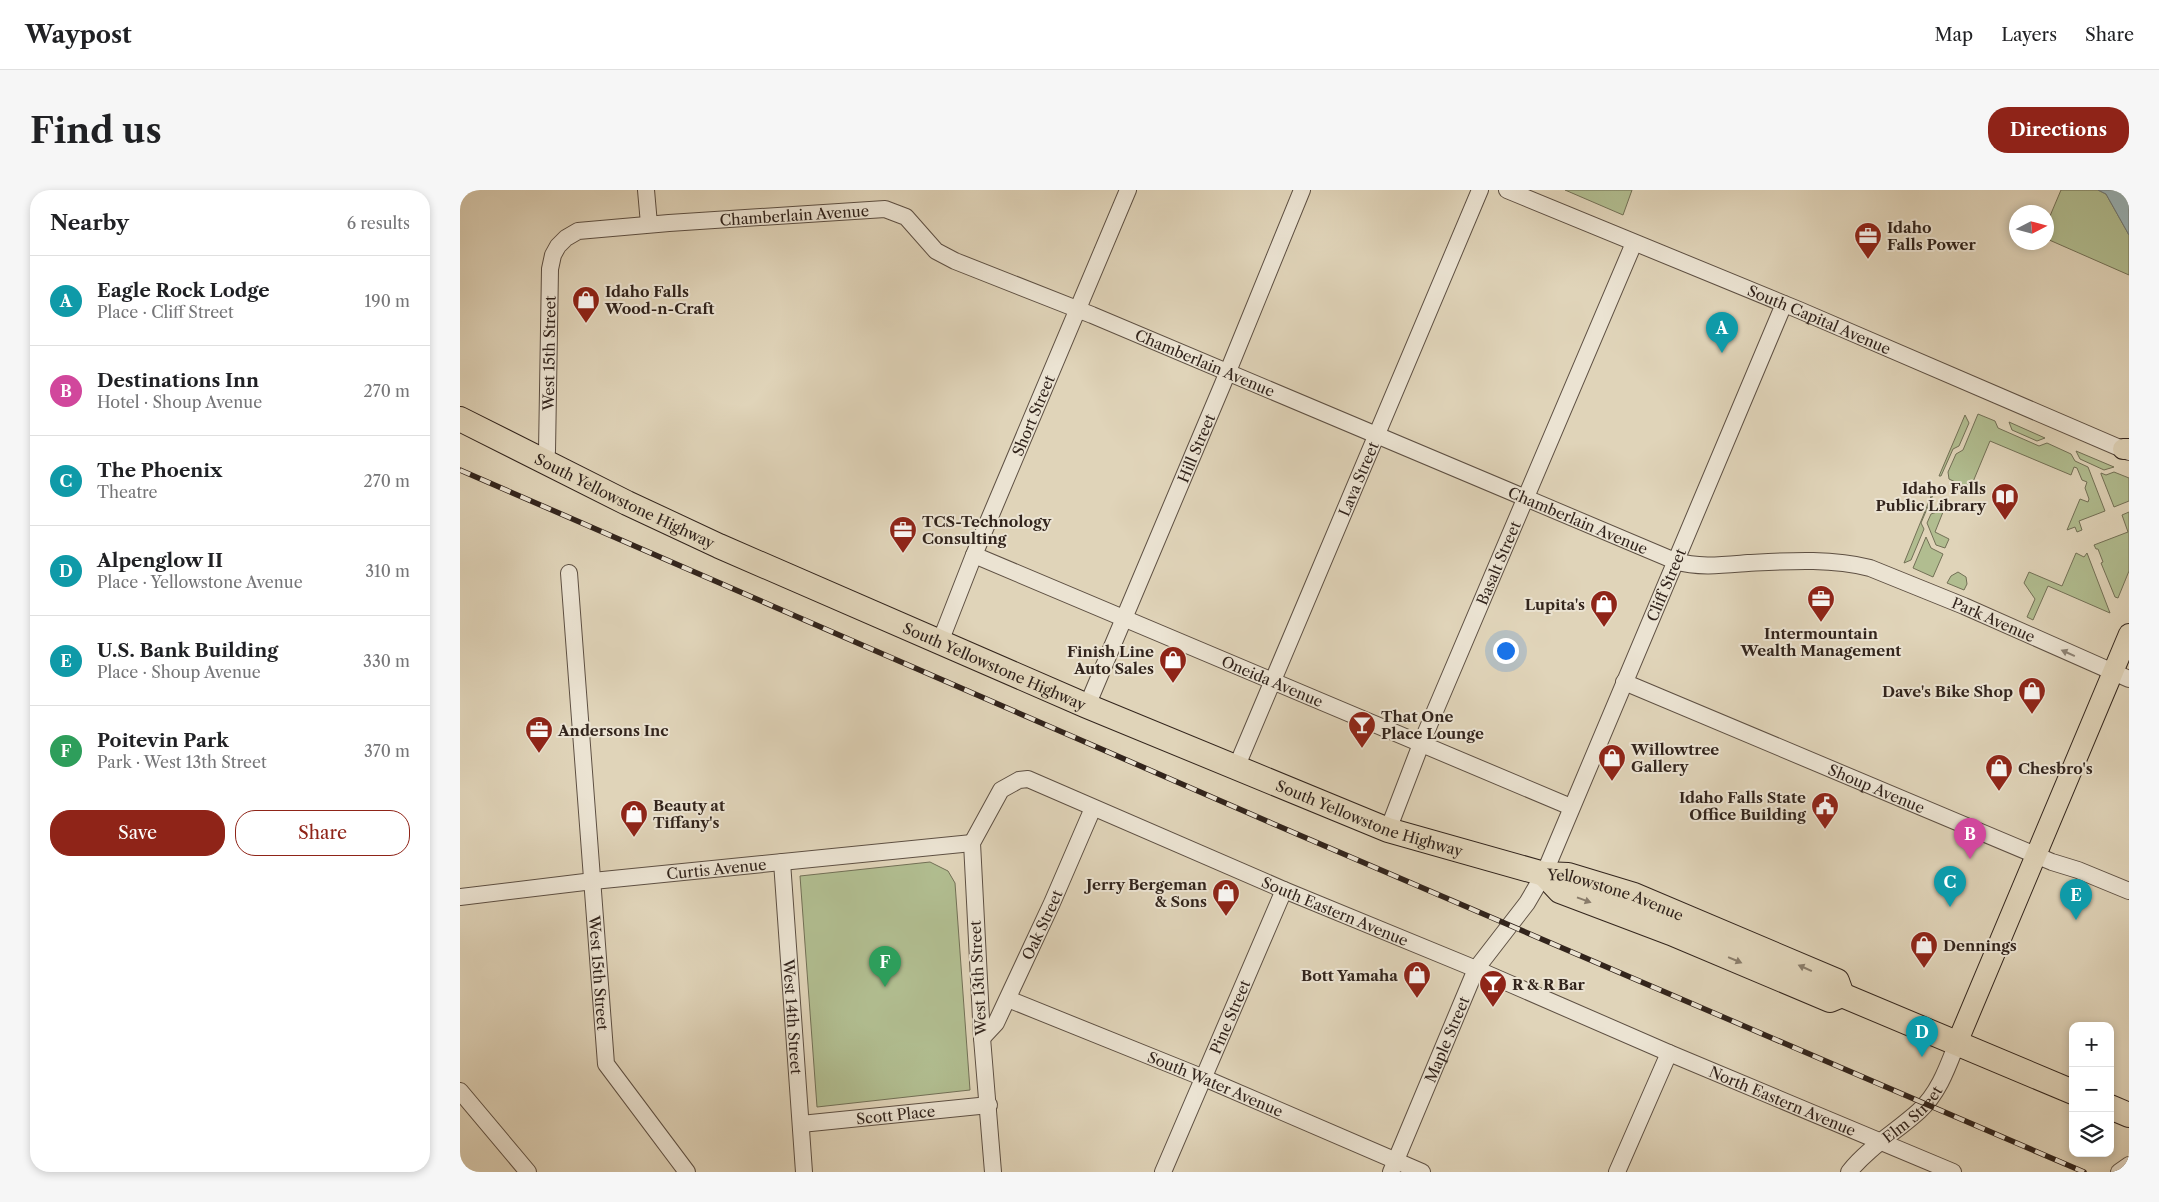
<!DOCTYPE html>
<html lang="en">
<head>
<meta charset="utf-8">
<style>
  :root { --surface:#fff; --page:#f6f6f6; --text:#202124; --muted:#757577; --line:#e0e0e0; --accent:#8f2418 }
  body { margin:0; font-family:"Libre Caslon Text",serif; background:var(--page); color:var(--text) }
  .controls { position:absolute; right:15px; bottom:15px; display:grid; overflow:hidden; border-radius:10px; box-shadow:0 2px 8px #0003 }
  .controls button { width:45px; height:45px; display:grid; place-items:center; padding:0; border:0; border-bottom:1px solid var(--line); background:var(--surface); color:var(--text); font:25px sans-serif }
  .compass { position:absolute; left:1549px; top:15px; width:45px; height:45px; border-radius:50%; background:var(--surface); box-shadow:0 2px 8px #0003; rotate:84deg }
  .you { position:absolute; left:1045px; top:460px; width:18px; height:18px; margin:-12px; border:4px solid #fff; border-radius:50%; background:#1a73e8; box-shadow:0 0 0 8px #1a73e833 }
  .badge { display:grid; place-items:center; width:32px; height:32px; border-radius:50%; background:var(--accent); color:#fff; font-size:16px; font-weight:700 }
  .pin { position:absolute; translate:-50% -41px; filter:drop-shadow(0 1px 2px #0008) }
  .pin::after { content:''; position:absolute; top:26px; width:18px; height:15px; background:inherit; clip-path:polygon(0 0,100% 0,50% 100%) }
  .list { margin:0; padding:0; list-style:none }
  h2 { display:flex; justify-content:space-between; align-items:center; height:65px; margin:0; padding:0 20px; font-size:21px }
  h2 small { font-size:16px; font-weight:400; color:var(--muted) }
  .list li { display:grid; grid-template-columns:32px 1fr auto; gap:15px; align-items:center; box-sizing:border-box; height:90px; padding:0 20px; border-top:1px solid var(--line) }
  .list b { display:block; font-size:19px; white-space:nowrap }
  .list p { margin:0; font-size:16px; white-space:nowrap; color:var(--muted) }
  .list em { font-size:16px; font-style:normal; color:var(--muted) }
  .actions { display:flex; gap:10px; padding:15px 20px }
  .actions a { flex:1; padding:11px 0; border:1px solid var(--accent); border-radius:20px; text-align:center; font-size:18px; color:var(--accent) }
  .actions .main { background:var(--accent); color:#fff }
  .icon { flex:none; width:28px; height:28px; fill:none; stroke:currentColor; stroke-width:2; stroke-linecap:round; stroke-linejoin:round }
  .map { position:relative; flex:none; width:1669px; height:982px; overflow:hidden; border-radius:20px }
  header { display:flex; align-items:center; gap:30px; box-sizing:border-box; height:70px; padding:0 25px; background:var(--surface); border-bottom:1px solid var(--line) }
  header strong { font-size:24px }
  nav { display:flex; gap:28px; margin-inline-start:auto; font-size:18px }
  .intro { display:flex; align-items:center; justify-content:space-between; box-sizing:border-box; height:120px; padding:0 30px }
  h1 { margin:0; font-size:35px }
  .button { padding:12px 22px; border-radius:20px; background:var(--accent); color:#fff; font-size:18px; font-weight:700 }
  main { display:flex; gap:30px; padding:0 30px }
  aside { flex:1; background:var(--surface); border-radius:20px; box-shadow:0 2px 8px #0003 }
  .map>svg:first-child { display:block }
  .green { fill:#b1bd90; stroke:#727056 }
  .water { fill:#99b5ba; stroke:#707b7b }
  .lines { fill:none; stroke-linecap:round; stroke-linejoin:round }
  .minor-casing { stroke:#5e5043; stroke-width:18 }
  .major-casing { stroke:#32241c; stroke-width:22 }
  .highway-casing { stroke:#32241c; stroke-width:26 }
  .minor { stroke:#ebe3d2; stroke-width:16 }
  .major { stroke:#e0d4b9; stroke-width:20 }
  .highway { stroke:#e0d4b9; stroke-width:24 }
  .rail-casing { stroke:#32241c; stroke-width:5.5 }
  .rail { stroke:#ebe3d2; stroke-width:4; stroke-dasharray:11; stroke-linecap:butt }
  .oneway { fill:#8e8477 }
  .oneway2 { fill:#897c6a }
  .labels { text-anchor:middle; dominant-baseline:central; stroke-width:4; stroke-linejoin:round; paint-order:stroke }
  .street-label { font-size:15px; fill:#32241c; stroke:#ebe3d2 }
  .poi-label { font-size:15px; font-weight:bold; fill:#32241c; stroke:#ebe3d2; text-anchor:start }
</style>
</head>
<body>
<header>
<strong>Waypost</strong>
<nav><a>Map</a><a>Layers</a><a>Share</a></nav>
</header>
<div class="intro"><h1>Find us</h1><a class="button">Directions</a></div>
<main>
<aside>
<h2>Nearby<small>6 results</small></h2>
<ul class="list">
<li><span class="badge" style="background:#0f9aa8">A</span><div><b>Eagle Rock Lodge</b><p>Place · Cliff Street</p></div><em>190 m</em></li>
<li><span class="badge" style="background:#d1479c">B</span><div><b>Destinations Inn</b><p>Hotel · Shoup Avenue</p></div><em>270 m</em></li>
<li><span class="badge" style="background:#0f9aa8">C</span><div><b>The Phoenix</b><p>Theatre</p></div><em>270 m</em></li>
<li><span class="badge" style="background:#0f9aa8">D</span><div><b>Alpenglow II</b><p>Place · Yellowstone Avenue</p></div><em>310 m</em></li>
<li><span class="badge" style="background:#0f9aa8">E</span><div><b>U.S. Bank Building</b><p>Place · Shoup Avenue</p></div><em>330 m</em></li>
<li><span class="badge" style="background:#2e9e5b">F</span><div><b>Poitevin Park</b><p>Park · West 13th Street</p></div><em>370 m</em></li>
</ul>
<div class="actions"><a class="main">Save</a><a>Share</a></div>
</aside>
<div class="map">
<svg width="1669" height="982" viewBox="0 0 1669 982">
  <rect width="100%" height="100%" fill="#e0d4b9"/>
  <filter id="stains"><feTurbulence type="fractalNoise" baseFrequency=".004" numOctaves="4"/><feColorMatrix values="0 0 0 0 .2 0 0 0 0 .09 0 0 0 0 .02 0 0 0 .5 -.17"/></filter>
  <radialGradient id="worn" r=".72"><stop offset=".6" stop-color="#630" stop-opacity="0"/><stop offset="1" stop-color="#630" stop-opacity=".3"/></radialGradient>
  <!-- green -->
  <path class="green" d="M1105 0H1172L1163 25Z
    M1601 0H1638L1646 4 1669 45V85L1587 49V33Z
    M1518 224 1535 231 1538 238 1579 256 1587 253 1611 264 1615 271 1628 277 1645 321 1619 331 1622 340 1617 342 1615 337 1607 340 1620 309 1628 312 1629 309 1625 298 1627 292 1622 290 1617 278 1614 277 1611 285 1530 251 1510 299 1489 289 1488 282 1496 264 1503 260Z
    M1505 225 1509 233 1499 256 1493 259 1481 286H1479Z
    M1549 232 1585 248 1577 251 1552 240Z
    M1616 261 1654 277 1644 280 1620 269Z
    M1654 282 1669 288V311L1654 317 1641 284V283L1646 285Z
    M1474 299 1475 300 1461 333 1464 339 1451 370 1444 373Z
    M1480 321 1483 322 1475 342 1489 349 1485 358 1476 355 1467 333 1471 324Z
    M1669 322V381L1658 408 1655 407 1641 373 1643 372 1638 359H1636L1634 355 1668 342 1662 325Z
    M1466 347 1471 358 1483 364 1473 387 1453 378Z
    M1616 363 1624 367 1627 363 1650 423 1588 396 1573 430 1567 427 1575 409 1564 393 1569 382 1602 396Z
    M1498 382 1506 387 1507 394 1504 400 1487 393 1491 386Z
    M470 672 488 681 495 693 510 900 357 917 340 686Z"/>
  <!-- water -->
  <path class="water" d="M1638 0H1669V45L1646 4Z"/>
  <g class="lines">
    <defs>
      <g id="minor">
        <path d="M186 0 189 34"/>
        <path id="s1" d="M1047 0 1339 120 1669 262"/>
        <path id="s2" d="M82 271 87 261 90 79 93 65 98 56 106 48 118 41 209 33 425 19 446 27 476 61 495 71 632 125 1215 371C1239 378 1263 375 1288 373 1328 371 1371 368 1410 378L1504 416 1669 489"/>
        <path id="s3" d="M514 365 1111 617"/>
        <path id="s4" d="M109 383 146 874 227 982"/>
        <path id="s5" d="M480 452 514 365 668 0"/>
        <path id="s6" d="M1164 492 1592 672 1618 680 1669 701"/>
        <path id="s7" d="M627 516 762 196 842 0"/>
        <path id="s8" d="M776 578 1020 0"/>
        <path id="s9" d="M928 640 961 554 1174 53"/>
        <path id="s10" d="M322 672 344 982"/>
        <path id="s11" d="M0 707 133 691 512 653"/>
        <path id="s12" d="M548 809 744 888 962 982"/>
        <path id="s13" d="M522 848 536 833 592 713 633 618"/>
        <path d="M0 901 68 982"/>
        <path id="s14" d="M341 934 529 915"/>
        <path id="s15" d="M533 982 522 848 512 653 541 600 559 590 568 589 824 700 1016 779 1209 863 1493 982"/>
        <path id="s16" d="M703 982 824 700"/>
        <path id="s17" d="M931 982 1016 779 1067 713 1084 684 1324 114"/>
        <path d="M1157 982 1209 863"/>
        <path id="s18" d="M1389 982C1409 957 1436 942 1459 921 1479 903 1488 876 1497 853"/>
        <path d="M1659 982 1669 975"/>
      </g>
      <path id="major" d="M1663 259H1669
        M1497 853 1669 444"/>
      <g id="highway">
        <path id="s19" d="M0 229 167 313 259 356 627 516 928 640 1084 684 1108 685 1174 705 1377 791 1382 805"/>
        <path d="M1084 684 1100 701 1211 743 1370 810 1382 805 1613 902"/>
        <path d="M1650 917 1669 925"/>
      </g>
    </defs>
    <!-- minor casing -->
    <use href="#minor" class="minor-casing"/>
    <!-- major casing -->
    <use href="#major" class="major-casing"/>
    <!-- highway casing -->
    <use href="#highway" class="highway-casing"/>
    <!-- minor -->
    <use href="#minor" class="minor"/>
    <!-- major -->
    <use href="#major" class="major"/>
    <!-- highway -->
    <use href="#highway" class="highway"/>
    <defs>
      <path id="rail" d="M0 280 816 635 1624 982"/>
    </defs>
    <!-- rail casing -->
    <use href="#rail" class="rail-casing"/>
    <!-- rail -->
    <use href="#rail" class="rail"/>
  </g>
  <!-- one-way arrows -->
  <defs><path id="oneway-solid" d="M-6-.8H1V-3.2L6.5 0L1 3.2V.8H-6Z" transform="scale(1.25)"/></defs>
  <use class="oneway" href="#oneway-solid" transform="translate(1608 463) rotate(-156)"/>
  <g class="oneway2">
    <use href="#oneway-solid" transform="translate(1124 710) rotate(20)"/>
    <use href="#oneway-solid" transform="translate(1275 770) rotate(23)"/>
    <use href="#oneway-solid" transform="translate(1345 778) rotate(-156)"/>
  </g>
  <!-- icons -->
  <defs>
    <symbol id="office-pin" viewBox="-11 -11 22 30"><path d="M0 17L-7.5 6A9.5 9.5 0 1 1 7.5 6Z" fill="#8f2418" stroke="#ebe3d2"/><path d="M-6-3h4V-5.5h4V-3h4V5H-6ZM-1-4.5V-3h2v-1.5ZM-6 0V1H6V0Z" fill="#fff"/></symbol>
    <symbol id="shop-pin" viewBox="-11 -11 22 30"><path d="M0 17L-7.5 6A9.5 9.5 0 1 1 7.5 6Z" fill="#8f2418" stroke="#ebe3d2"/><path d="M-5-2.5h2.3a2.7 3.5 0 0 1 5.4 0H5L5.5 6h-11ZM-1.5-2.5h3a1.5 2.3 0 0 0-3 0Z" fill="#fff"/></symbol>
    <symbol id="library-pin" viewBox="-11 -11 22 30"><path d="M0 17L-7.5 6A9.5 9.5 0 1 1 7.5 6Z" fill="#8f2418" stroke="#ebe3d2"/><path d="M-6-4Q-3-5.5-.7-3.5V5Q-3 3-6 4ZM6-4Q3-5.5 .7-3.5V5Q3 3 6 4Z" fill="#fff"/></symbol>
    <symbol id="bar-pin" viewBox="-11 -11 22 30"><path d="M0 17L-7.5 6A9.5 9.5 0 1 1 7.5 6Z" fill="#8f2418" stroke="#ebe3d2"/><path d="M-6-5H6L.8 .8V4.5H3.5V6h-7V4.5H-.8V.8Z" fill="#fff"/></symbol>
    <symbol id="civic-pin" viewBox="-11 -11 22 30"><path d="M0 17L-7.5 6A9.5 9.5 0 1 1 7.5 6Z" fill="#8f2418" stroke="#ebe3d2"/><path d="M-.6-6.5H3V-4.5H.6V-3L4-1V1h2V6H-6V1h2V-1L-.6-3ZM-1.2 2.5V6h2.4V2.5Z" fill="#fff"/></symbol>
  </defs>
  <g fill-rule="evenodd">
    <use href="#office-pin" x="1392" y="30" width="32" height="43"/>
    <use href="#shop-pin" x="110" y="94" width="32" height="43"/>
    <use href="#library-pin" x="1529" y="291" width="32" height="43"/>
    <use href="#office-pin" x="427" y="324" width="32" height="43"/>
    <use href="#office-pin" x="1345" y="393" width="32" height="43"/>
    <use href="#shop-pin" x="1128" y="398" width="32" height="43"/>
    <use href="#shop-pin" x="697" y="454" width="32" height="43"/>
    <use href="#shop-pin" x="1556" y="485" width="32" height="43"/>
    <use href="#bar-pin" x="886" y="519" width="32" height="43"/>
    <use href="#office-pin" x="63" y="524" width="32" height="43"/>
    <use href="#shop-pin" x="1136" y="552" width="32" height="43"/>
    <use href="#shop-pin" x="1523" y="562" width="32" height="43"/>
    <use href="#civic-pin" x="1349" y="600" width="32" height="43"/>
    <use href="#shop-pin" x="158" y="608" width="32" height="43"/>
    <use href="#shop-pin" x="750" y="687" width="32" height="43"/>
    <use href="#shop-pin" x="1448" y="739" width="32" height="43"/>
    <use href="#shop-pin" x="941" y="769" width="32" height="43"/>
    <use href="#bar-pin" x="1017" y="778" width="32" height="43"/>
  </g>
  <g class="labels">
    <!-- street labels -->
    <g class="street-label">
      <text stroke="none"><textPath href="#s2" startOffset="460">Chamberlain Avenue</textPath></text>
      <text stroke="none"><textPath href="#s1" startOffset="338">South Capital Avenue</textPath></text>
      <text stroke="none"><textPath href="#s2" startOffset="109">West 15th Street</textPath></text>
      <text stroke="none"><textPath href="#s2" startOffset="910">Chamberlain Avenue</textPath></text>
      <text stroke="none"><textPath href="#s5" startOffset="245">Short Street</textPath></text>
      <text stroke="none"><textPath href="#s7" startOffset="280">Hill Street</textPath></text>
      <text stroke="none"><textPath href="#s8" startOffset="314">Lava Street</textPath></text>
      <text stroke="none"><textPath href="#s19" startOffset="184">South Yellowstone Highway</textPath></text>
      <text stroke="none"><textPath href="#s2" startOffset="1315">Chamberlain Avenue</textPath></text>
      <text stroke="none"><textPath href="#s9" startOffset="289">Basalt Street</textPath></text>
      <text stroke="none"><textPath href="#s17" startOffset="651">Cliff Street</textPath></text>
      <text stroke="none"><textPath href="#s2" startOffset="1750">Park Avenue</textPath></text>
      <text stroke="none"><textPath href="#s19" startOffset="589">South Yellowstone Highway</textPath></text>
      <text stroke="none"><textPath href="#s3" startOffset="324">Oneida Avenue</textPath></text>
      <text stroke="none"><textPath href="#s6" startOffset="274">Shoup Avenue</textPath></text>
      <text stroke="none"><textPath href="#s19" startOffset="994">South Yellowstone Highway</textPath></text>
      <text stroke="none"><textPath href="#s11" startOffset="258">Curtis Avenue</textPath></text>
      <text stroke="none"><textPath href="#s19" startOffset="1252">Yellowstone Avenue</textPath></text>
      <text stroke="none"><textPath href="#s15" startOffset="754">South Eastern Avenue</textPath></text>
      <text stroke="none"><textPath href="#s13" startOffset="129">Oak Street</textPath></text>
      <text stroke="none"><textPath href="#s4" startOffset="401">West 15th Street</textPath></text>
      <text transform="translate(518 788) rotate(-93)">West 13th Street</text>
      <text stroke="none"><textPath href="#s10" startOffset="155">West 14th Street</textPath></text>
      <text stroke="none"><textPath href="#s16" startOffset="169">Pine Street</textPath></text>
      <text stroke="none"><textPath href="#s17" startOffset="144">Maple Street</textPath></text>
      <text stroke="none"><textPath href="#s12" startOffset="224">South Water Avenue</textPath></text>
      <text stroke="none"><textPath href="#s15" startOffset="1240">North Eastern Avenue</textPath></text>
      <text stroke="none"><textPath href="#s18" startOffset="86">Elm Street</textPath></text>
      <text stroke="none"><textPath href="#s14" startOffset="95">Scott Place</textPath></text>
    </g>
    <!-- poi labels -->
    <g class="poi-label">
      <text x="1427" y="37">Idaho<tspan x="1427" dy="17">Falls Power</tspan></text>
      <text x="145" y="101">Idaho Falls<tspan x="145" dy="17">Wood-n-Craft</tspan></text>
      <text x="1526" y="298" text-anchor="end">Idaho Falls<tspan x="1526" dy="17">Public Library</tspan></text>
      <text x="462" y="331">TCS-Technology<tspan x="462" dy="17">Consulting</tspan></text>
      <text x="1125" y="414" text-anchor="end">Lupita's</text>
      <text x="1361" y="443" text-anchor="middle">Intermountain<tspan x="1361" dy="17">Wealth Management</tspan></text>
      <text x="694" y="461" text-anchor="end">Finish Line<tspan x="694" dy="17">Auto Sales</tspan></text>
      <text x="1553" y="501" text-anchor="end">Dave's Bike Shop</text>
      <text x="921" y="526">That One<tspan x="921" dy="17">Place Lounge</tspan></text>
      <text x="98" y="540">Andersons Inc</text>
      <text x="1171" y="559">Willowtree<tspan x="1171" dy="17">Gallery</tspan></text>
      <text x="1558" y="578">Chesbro's</text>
      <text x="1346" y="607" text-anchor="end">Idaho Falls State<tspan x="1346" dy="17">Office Building</tspan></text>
      <text x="193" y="615">Beauty at<tspan x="193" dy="17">Tiffany's</tspan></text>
      <text x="747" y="694" text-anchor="end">Jerry Bergeman<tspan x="747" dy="17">&amp; Sons</tspan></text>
      <text x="1483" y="755">Dennings</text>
      <text x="938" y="785" text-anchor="end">Bott Yamaha</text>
      <text x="1052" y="794">R &amp; R Bar</text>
    </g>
  </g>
  <rect width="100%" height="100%" filter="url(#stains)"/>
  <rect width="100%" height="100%" fill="url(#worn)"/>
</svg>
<div class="controls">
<button>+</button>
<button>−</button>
<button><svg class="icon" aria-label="layers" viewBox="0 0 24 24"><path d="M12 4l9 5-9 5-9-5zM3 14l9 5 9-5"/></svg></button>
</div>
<svg class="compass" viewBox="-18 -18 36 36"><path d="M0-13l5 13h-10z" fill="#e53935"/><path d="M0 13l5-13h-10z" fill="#757577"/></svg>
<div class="you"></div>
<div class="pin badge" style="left:1262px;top:163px;background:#0f9aa8">A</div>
<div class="pin badge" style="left:1510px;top:669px;background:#d1479c">B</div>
<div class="pin badge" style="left:1490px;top:717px;background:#0f9aa8">C</div>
<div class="pin badge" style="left:1462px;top:867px;background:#0f9aa8">D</div>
<div class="pin badge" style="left:1616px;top:730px;background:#0f9aa8">E</div>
<div class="pin badge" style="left:425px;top:797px;background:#2e9e5b">F</div>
</div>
</main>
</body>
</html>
